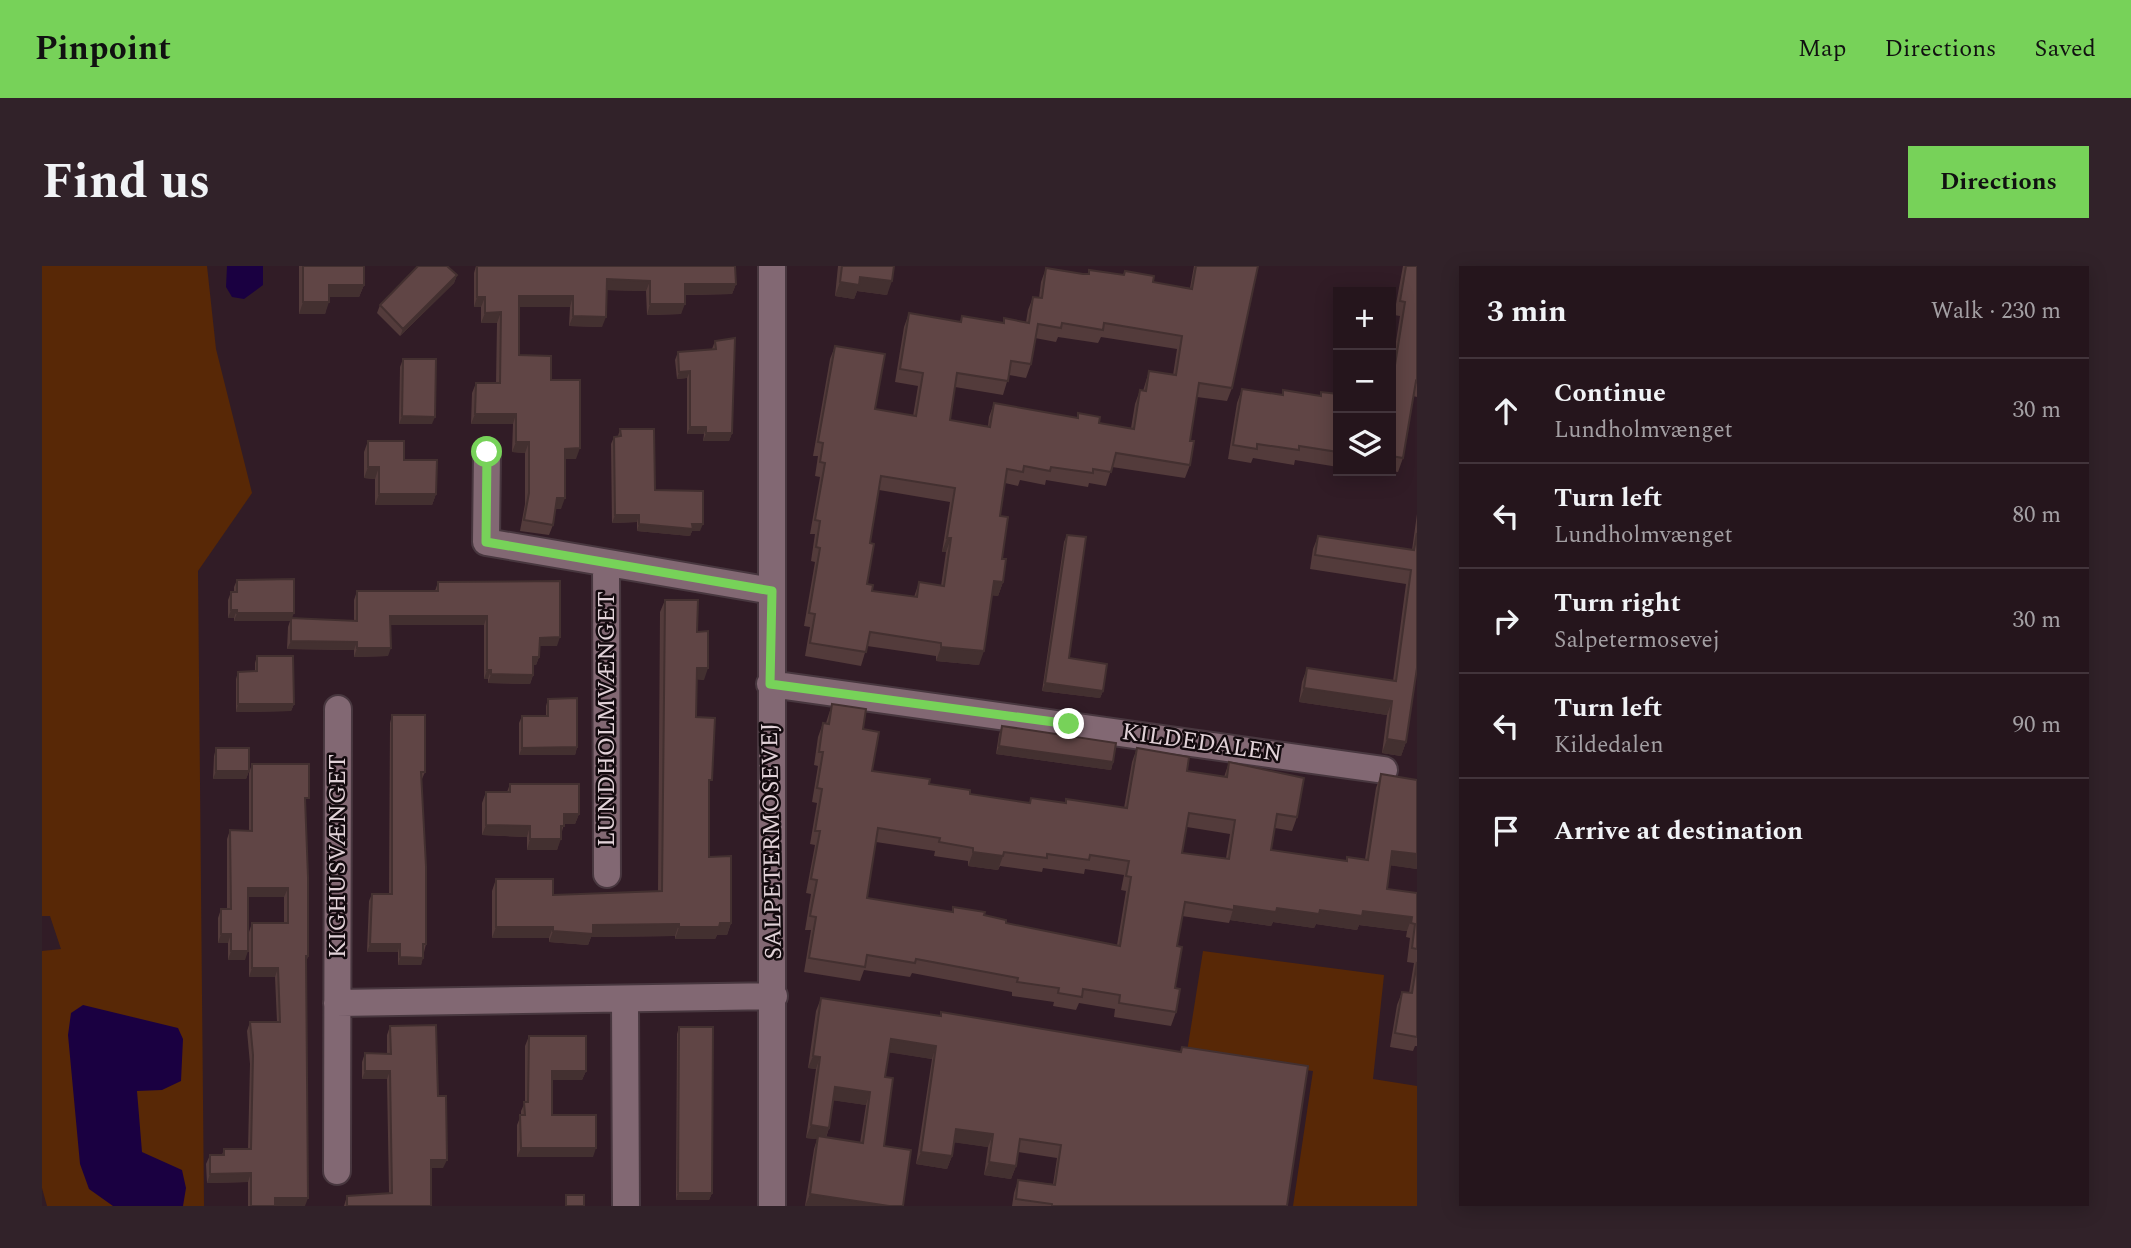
<!DOCTYPE html>
<html lang="en">
<head>
<meta charset="utf-8">
<style>
  :root { --surface:#25151c; --page:#312229; --text:#f1f3f6; --muted:#a39fa3; --line:#42343b; --accent:#77d259 }
  body { margin:0; font-family:Spectral,serif; background:var(--page); color:var(--text) }
  .controls { position:absolute; right:21px; top:21px; display:grid; overflow:hidden; border-radius:0px; box-shadow:0 4px 18px #0003 }
  .controls button { width:63px; height:63px; display:grid; place-items:center; padding:0; border:0; border-bottom:2px solid var(--line); background:var(--surface); color:var(--text); font:35px sans-serif }
  .stop { position:absolute; width:21px; height:21px; margin:-16px; border:5px solid #77d259; border-radius:50%; background:#fff }
  .stop.end { background:#77d259; border-color:#fff; box-shadow:0 2px 7px #0008 }
  .list { margin:0; padding:0; list-style:none }
  h2 { display:flex; justify-content:space-between; align-items:center; height:91px; margin:0; padding:0 28px; font-size:30px }
  h2 small { font-size:23px; font-weight:400; color:var(--muted) }
  .list li { display:grid; grid-template-columns:46px 1fr auto; gap:21px; align-items:center; box-sizing:border-box; height:105px; padding:0 28px; border-top:2px solid var(--line) }
  .list b { display:block; font-size:26px; white-space:nowrap }
  .list p { margin:0; font-size:23px; white-space:nowrap; color:var(--muted) }
  .list em { font-size:23px; font-style:normal; color:var(--muted) }
  .icon { flex:none; width:38px; height:38px; fill:none; stroke:currentColor; stroke-width:2; stroke-linecap:round; stroke-linejoin:round }
  .map { position:relative; flex:none; width:1375px; height:940px; overflow:hidden; border-radius:0px }
  header { display:flex; align-items:center; gap:42px; box-sizing:border-box; height:98px; padding:0 35px; background:var(--accent); color:#111 }
  header strong { font-size:33px }
  nav { display:flex; gap:38px; margin-inline-start:auto; font-size:24px }
  .intro { display:flex; align-items:center; justify-content:space-between; box-sizing:border-box; height:168px; padding:0 42px }
  h1 { margin:0; font-size:49px }
  .button { padding:18px 32px; border-radius:0px; background:var(--accent); color:#111; font-size:24px; font-weight:700 }
  main { display:flex; gap:42px; padding:0 42px }
  aside { flex:1; background:var(--surface); border-radius:0px; box-shadow:0 4px 18px #0003 }
  .map>svg:first-child { display:block }
  .green { fill:#582806 }
  .water { fill:#1a0041 }
  .lines { fill:none; stroke-linecap:round; stroke-linejoin:round }
  .minor-casing { stroke:#48373f; stroke-width:30 }
  .minor { stroke:#826873; stroke-width:26 }
  .wall { fill:#533b3b; fill-rule:evenodd }
  .shaded-wall { fill:#433030 }
  .building { fill:#604545; stroke:#433030; stroke-width:2; fill-rule:evenodd }
  .route { stroke:#77d259; stroke-width:9 }
  .labels { text-anchor:middle; dominant-baseline:central; stroke-width:5; stroke-linejoin:round; paint-order:stroke }
  .street-label { font-size:24px; fill:#e1d2d8; stroke:#130a0e }
</style>
</head>
<body>
<header>
<strong>Pinpoint</strong>
<nav><a>Map</a><a>Directions</a><a>Saved</a></nav>
</header>
<div class="intro"><h1>Find us</h1><a class="button">Directions</a></div>
<main>
<div class="map">
<svg width="1375" height="940" viewBox="0 0 1375 940">
  <rect width="100%" height="100%" fill="#311c26"/>
  <!-- green -->
  <path class="green" d="M0 0H165L174 83 210 227 156 305 162 940H5L0 922V685L19 683 8 650H0Z
    M1161 685 1342 709 1331 813 1375 820V940H1251L1271 805 1145 786Z"/>
  <!-- water -->
  <path class="water" d="M185 0H221V19L202 33 190 31 184 21Z
    M41 739 136 762 141 773 139 815 120 824 95 825 100 886 140 904 144 922 141 940H71L47 923 38 898 26 769 29 747Z"/>
  <g class="lines">
    <defs>
      <path id="minor" d="M445 185 444 276 730 325
        M564 298 565 608
        M728 418 1342 504
        M583 734 584 940
        M295 737 732 730
        M295 905 296 443
        M730 940V0"/>
    </defs>
    <!-- minor casing -->
    <use href="#minor" class="minor-casing"/>
    <!-- minor -->
    <use href="#minor" class="minor"/>
  </g>
  <!-- wall -->
  <path class="wall" d="M257 0H322V19L317 31H287L283 48H257Z
    M434 0H693L694 18 690 28 643 29 639 48 605 49 604 25 564 24 560 61 527 60 528 41H477V89L509 114 534 193H523L519 243H513L511 259 507 269 478 265 483 238V187L470 186 471 158H429L430 127 434 117H454L455 57H439V41H432V7Z
    M796 0H852L845 29 815 25 812 33 793 30Z
    M1152 0H1216L1190 122 1185 135 1155 131 1148 175V199L1143 212 1070 201 1064 220 1047 217 1046 221 1004 214 1003 219 978 214 976 220 963 217 958 250 961 316 956 330 950 329 937 399 894 395V390L825 380 819 400 763 390 768 361 762 360 773 296 769 295 773 268H768L778 211 773 210 776 190H771L788 93 793 80 833 143 871 150 876 120 853 116 862 61 867 47 918 56 920 50 961 57 962 52 984 56 986 44 991 31 997 32 999 16 1004 2 1041 8H1046L1047 4 1081 9 1083 5 1111 16 1148 22ZM1016 71 1056 77 1059 71 1135 83 1131 109 1107 105 1101 125 1098 124 1093 138 1089 162 1057 157 1036 147 1035 152 952 137 947 151 946 160 908 154 913 121 961 129 967 109 984 112 989 98 993 72 1014 76ZM837 224 908 236 900 286H904L899 320 877 316 872 331 830 325 825 318 828 277Z
    M1361 0H1375V131L1371 130 1361 192 1356 206 1349 205V107L1358 50 1352 49Z
    M415 9 412 17 358 70 335 47 338 39Z
    M673 75 690 167 687 175H661L662 168H645V112L635 113 633 94 636 86 670 83Z
    M361 93 390 158H357L358 101Z
    M1200 123 1240 129 1241 124 1278 130 1279 126 1296 128V201L1253 194 1252 199 1211 192 1209 197 1186 193 1195 137Z
    M578 163 613 224 658 265H650L648 270 595 265V256L570 257 569 178 572 171 576 170Z
    M326 175 394 228 390 239H333V213L322 212V186Z
    M1375 248V402L1364 476 1359 490 1340 487 1345 449 1257 436 1260 416 1265 402 1351 415 1364 318 1268 303 1271 283 1276 270 1370 284Z
    M1025 269 1027 392 1061 425 1058 432 1000 425 1022 276Z
    M195 314 250 353 312 355V334L315 325H393L396 316 515 380H497V391L494 399H491V409L488 418 446 417V413H442V359H349L346 390 312 391V384L245 383 246 361 248 355H192V352H186V334L189 326H192V321Z
    M623 334 655 366 662 414 655 413 654 451 667 523V591L689 657 685 669H675L673 673H633V670L549 671 546 679 507 676V672H450V625L454 613 511 629 616 625 618 346Z
    M215 390 252 438 249 445 194 446V413L196 406 213 405V397Z
    M506 433 535 481 533 489H477V457L480 450H504V440Z
    M790 438 821 463 830 505 928 528 988 537 989 532 1023 537 1024 533 1082 542 1090 496 1095 482 1145 505 1182 511 1187 496 1255 551 1250 565 1233 562 1229 584 1304 595 1305 591 1323 593 1334 522 1339 508 1375 514V603L1348 599 1345 623 1375 627V780H1373L1371 785 1348 781 1355 739 1360 726 1367 727 1372 697 1365 696 1368 672 1364 671 1365 665 1317 659 1315 664 1274 658 1272 662 1231 656 1229 660 1188 654 1187 657 1140 650 1135 680 1133 722 1134 746 1129 760 1072 751 1073 743 1037 737 1034 744 1011 740 1012 736 970 730V726L870 707 868 711 822 704 818 715 762 706 769 664H763L769 628 764 627 773 579 768 578 775 537 770 536 776 500 772 499 776 471 781 457H784ZM1145 561 1188 568 1184 592 1140 587ZM834 576 893 585 892 590 926 595V600L956 604 958 600 1000 606 1001 602 1042 608 1043 603 1082 609 1079 624 1084 625 1075 679 964 657 942 649 911 641 910 646 825 632Z
    M350 449 383 506 380 513H379L384 678 379 699H356V686H325L327 635 330 628H347L348 457Z
    M960 460 1071 496 1069 504 954 488 957 468Z
    M174 482 207 505 204 513H171L172 490Z
    M210 498 263 540 266 690 264 697 263 940H206V916L165 917 164 898 168 889H180L182 883H206L208 798 205 765 208 756H235L233 711H207V666L210 657H242V631H206L203 694H186V677H176V652L179 643H185V573L188 564 207 565V507Z
    M468 518 537 548 533 558H522L515 584H485V571L440 569V537L444 526H465Z
    M779 732 898 750 899 746 1138 786 1140 781 1245 940H970L972 927 976 914 1011 918 1015 892 976 886 974 900 969 913 942 909 946 881 912 876 910 890 905 903 874 898 890 793 847 786 843 811 842 880 861 940H763L772 883 775 873 764 872 774 803 766 802 774 745ZM791 834 824 839 818 877 784 872 787 862Z
    M348 760 396 830 401 902H389V940H302L305 930 347 927 345 813H320V796L323 787 345 788V769Z
    M637 761 670 927 667 934H634L635 768Z
    M487 770 544 805 540 814H510V849L551 891H475V859L479 849V845L483 836V780Z"/>
  <!-- shaded-wall -->
  <path class="shaded-wall" d="M415 9 412 17 358 70 361 63Z
    M818 11 850 15 845 29 815 25 812 33 793 30 798 16Z
    M565 13 608 15 604 25 561 24Z
    M643 18H694L690 28 639 29Z
    M287 19H322L317 31H283Z
    M477 30H531L528 41H473Z
    M435 31H443L439 41H432Z
    M261 36H287L283 48H257Z
    M608 38H643L639 48 605 49Z
    M459 46 455 57H439L443 47Z
    M531 50 564 51 560 61 527 60Z
    M648 105 645 112 635 113 637 106Z
    M433 148H474L471 158H429Z
    M360 150 393 151 390 158H357Z
    M648 161H664L662 168H645Z
    M664 167H690L687 175H661Z
    M474 176H487L483 187 470 186Z
    M538 182 534 193H519L523 183Z
    M326 201H337L333 213 322 212Z
    M337 228H394L390 239H333Z
    M515 232H523L519 243H511Z
    M573 249H597L595 256 570 257Z
    M597 258H661L658 265H650L648 270 595 265Z
    M905 272H909L904 286H900Z
    M952 315 961 316 956 330 947 329Z
    M189 344H195L192 352H186Z
    M195 347H252L249 355V352L248 355H192Z
    M348 350H445L442 359H345Z
    M518 371 515 380H494L498 372Z
    M249 375 315 376 312 384 245 383Z
    M899 381 942 385 937 399 894 395Z
    M315 382H349L346 390 312 391Z
    M491 391H497L494 399H488Z
    M655 402H666L662 414 651 413Z
    M445 404H449L446 413H442Z
    M449 408 491 409 488 418 446 417Z
    M1003 417 1061 425 1058 432 1000 425Z
    M1262 422 1350 435 1345 449 1257 436Z
    M196 438H252L249 445 194 446Z
    M1345 473 1364 476 1359 490 1340 487Z
    M957 480 1071 496 1069 504 954 488Z
    M535 481 533 489H477L480 482Z
    M174 505H207L204 513H171Z
    M522 548H537L533 558H519Z
    M444 559 488 560 485 571 440 569Z
    M488 573H519L515 584H485Z
    M1350 585 1375 588V603L1345 599Z
    M931 586 961 590 956 604 926 600Z
    M206 622H246L242 631H203Z
    M1192 640 1278 644 1321 645 1370 651 1365 665 1317 659 1315 664 1274 658 1272 662 1231 656 1229 660 1188 654Z
    M678 657H689L685 669H675L673 673H633L637 661Z
    M637 658 633 670 549 671 546 679 507 676 511 665 551 659Z
    M454 661H511L507 672H450Z
    M179 668H189L186 677H176Z
    M328 678H358L356 686H325Z
    M189 685H206L203 694H186Z
    M358 691 381 692 379 699H356Z
    M210 702H236L233 711H207Z
    M849 773 894 780 890 793 844 786Z
    M771 790 778 791 774 803 766 802Z
    M323 805H348L345 813H320Z
    M510 805H544L540 814H506Z
    M793 821 828 826 824 839 788 834Z
    M769 859 787 862 783 874 764 872Z
    M914 863 951 868 946 881 909 876Z
    M479 882H554L551 891H475Z
    M879 886 910 890 905 903 874 898Z
    M389 894H405L401 902H386Z
    M947 896 974 900 969 913 942 909Z
    M209 907 206 916 165 917 168 908Z
    M636 927H670L667 934H634Z
    M768 928 847 940H763Z
    M233 932H266L263 940H230Z"/>
  <!-- building -->
  <path class="building" d="M261 0H322V19H287V36H261Z
    M376 0H405L415 9 361 63 338 39Z
    M435 0H693L694 18H643V38H608V15L565 13 564 51 531 50V30H477V89L509 90V114H538V182L523 183V232H515L511 259 482 254 487 227V176H474V148H433L434 117H458L459 46 443 47V31H435Z
    M800 0H852L850 15 818 11 817 19 798 16Z
    M1154 0H1216L1190 122 1157 117 1148 175H1152L1148 199 1074 187 1069 206 1051 203V207L1009 201 1008 205 982 200 981 206 965 203 958 250 966 251 960 293H964L961 316 952 315 942 385 899 381V377L828 366 824 386 768 377 773 348 767 347 778 282 774 281 778 255 773 254 783 197 778 196 781 177 776 176 793 80 843 88 833 143 874 150 881 107 858 103 867 47 919 56 920 50 962 57V52L987 57 991 31 1000 32 1004 2 1041 8H1047V4L1082 9 1083 5 1112 10 1111 16 1150 23ZM1020 57 1061 64 1062 57 1140 70 1134 109 1107 105 1104 125 1098 124 1092 163 1057 157 1058 151 1036 147V152L952 137 948 161 908 154 915 107 966 115 969 95 989 98 996 58 1019 62ZM839 210 913 222 905 272H909L902 320 877 316 875 331 830 325 831 319 825 318 832 278 828 277Z
    M1364 0H1375V116L1374 115 1361 192 1349 190V124L1363 36 1358 35Z
    M693 72 690 167H664V161H648V105L637 106 636 86 674 83 673 75Z
    M361 93H394L393 151 360 150Z
    M1200 123 1241 129V124L1279 130V126L1296 128V186L1257 180V184L1215 178V183L1191 179Z
    M578 163H612L613 224 661 225V258H650L651 263 597 258V249H573L572 171 579 170Z
    M326 175H362V194H395L394 228H337V201H326Z
    M1375 267V402L1364 476 1345 473 1350 435 1262 422 1265 402 1354 415 1369 304 1273 289 1276 270 1372 284Z
    M1025 269 1044 271 1027 392 1065 398 1061 425 1003 417Z
    M252 313V347H195V344H189V326H195V314Z
    M518 315V371L498 372 497 391H491V409L449 408V404H445V350H348L349 382H315V376L249 375V352L315 355V325H396V316Z
    M623 334H656L655 366 666 365V402H655L654 451 673 452 670 514H667V591L689 590V657H678L677 661H637V658L551 659V668L511 665V661H454V613H511V629L620 625Z
    M215 390H251L252 438H196V406L215 405Z
    M535 432V481L480 482V450H506V433Z
    M790 438 824 443 821 463 837 466 830 505 888 513 887 518 928 524V528L988 537 989 532 1024 537V533L1085 542 1095 482 1147 491 1145 505 1185 511 1187 496 1262 512 1255 551 1235 548 1229 584 1305 595V591L1326 594 1339 508 1375 514V588L1350 585 1345 623 1375 627V683L1370 682 1373 658 1369 657 1370 651 1321 645 1320 650 1278 644 1277 648 1235 642 1234 646 1192 640V644L1143 636 1135 680 1140 681 1133 722 1138 723 1134 746 1077 737 1078 729 1041 723 1040 731 1016 727 1017 722 975 716 976 712 874 693 873 697 825 689 823 701 767 692 774 651 768 650 775 614 769 613 778 565H773L780 523 775 522 781 486H777L781 457 787 458ZM1147 547 1193 554 1187 593 1140 587ZM836 562 898 572 897 576 931 582V586L961 590 962 586 1005 592V588L1047 594 1048 589 1087 595 1084 610 1089 611 1078 680 964 657V654L942 649 943 646 911 641V646L825 632Z
    M350 449H383V506H379L384 600V678H381V692L358 691V678H328L330 628H350Z
    M960 460 1074 477 1071 496 957 480Z
    M174 482H207V505H174Z
    M210 498H267V532H263L266 611V690H264L266 932H233V940H209V907L168 908V889H182V883H209L211 789 208 756H238L236 702H210V657H246V622H206V685H189V668H179V643H189L188 564 210 565Z
    M468 518H537V548H522V560H519V573H488V560L444 559V526H468Z
    M1375 696V771L1353 767 1360 726 1370 727Z
    M779 732 899 750V746L1139 786 1140 781 1148 782 1266 800 1245 940H1010V938L974 933 976 914 1013 919 1019 879 978 873 974 900 947 896 951 868 914 863 910 890 879 886 894 780 849 773 843 811 851 812 842 880 869 884 861 940H847L768 928 776 870 821 877 828 826 793 821 787 862 769 859 778 791 771 790Z
    M394 759 396 830H404L405 894H389V940H305V930L350 927 348 805H323V787L349 788 348 760Z
    M637 761H671L670 927H636Z
    M487 770H544V805H510V849H554V882H479L478 849H483L482 836H486Z
    M524 929H542V940H524Z"/>
  <g class="lines">
    <!-- route -->
    <path class="route" d="M445 186 444 276 730 325 728 418 1027 458"/>
  </g>
  <g class="labels">
    <!-- street labels -->
    <g class="street-label">
      <text transform="translate(565 453) rotate(-90)">LUNDHOLMVÆNGET</text>
      <text transform="translate(1160 477) rotate(8)">KILDEDALEN</text>
      <text transform="translate(730 575) rotate(-91)">SALPETERMOSEVEJ</text>
      <text transform="translate(296 590) rotate(-90)">KIGHUSVÆNGET</text>
    </g>
  </g>
</svg>
<div class="controls">
<button>+</button>
<button>−</button>
<button><svg class="icon" aria-label="layers" viewBox="0 0 24 24"><path d="M12 4l9 5-9 5-9-5zM3 14l9 5 9-5"/></svg></button>
</div>
<div class="stop" style="left:445px;top:186px"></div>
<div class="stop end" style="left:1027px;top:458px"></div>
</div>
<aside>
<h2>3 min<small>Walk · 230 m</small></h2>
<ul class="list">
<li><svg class="icon" aria-label="ahead" viewBox="0 0 24 24"><path d="M12 20V5M6 11l6-6 6 6"/></svg><div><b>Continue</b><p>Lundholmvænget</p></div><em>30 m</em></li>
<li><svg class="icon" aria-label="left" viewBox="0 0 24 24"><path d="M17 20v-9H6M10 6l-5 5 5 5"/></svg><div><b>Turn left</b><p>Lundholmvænget</p></div><em>80 m</em></li>
<li><svg class="icon" aria-label="right" viewBox="0 0 24 24"><path d="M7 20v-9h11M14 6l5 5-5 5"/></svg><div><b>Turn right</b><p>Salpetermosevej</p></div><em>30 m</em></li>
<li><svg class="icon" aria-label="left" viewBox="0 0 24 24"><path d="M17 20v-9H6M10 6l-5 5 5 5"/></svg><div><b>Turn left</b><p>Kildedalen</p></div><em>90 m</em></li>
<li><svg class="icon" aria-label="arrive" viewBox="0 0 24 24"><path d="M6 21V4h12l-3 4 3 4H6"/></svg><div><b>Arrive at destination</b></div></li>
</ul>
</aside>
</main>
</body>
</html>
